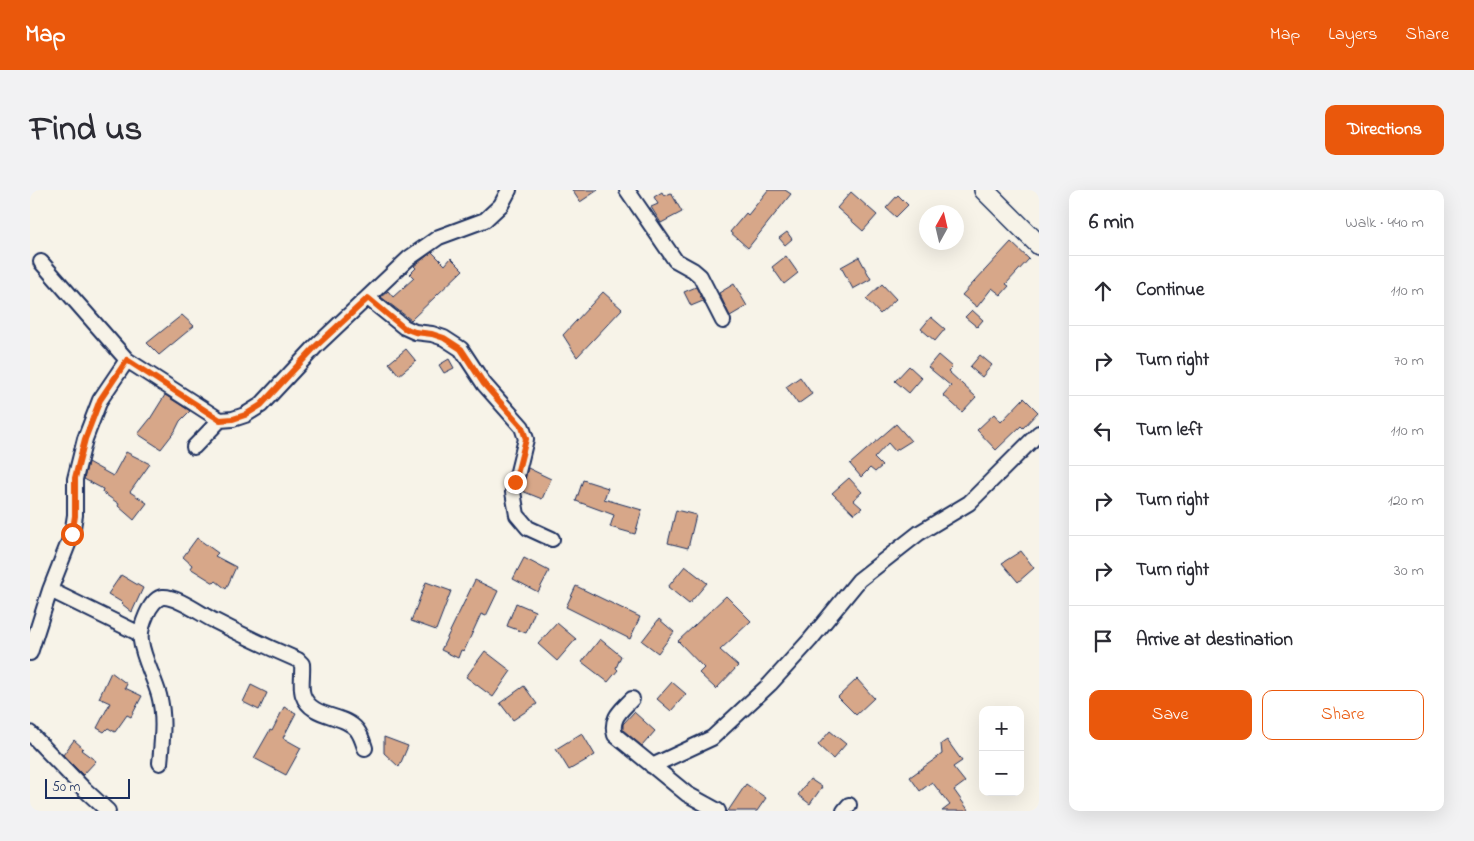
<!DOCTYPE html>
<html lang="en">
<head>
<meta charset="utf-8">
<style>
  :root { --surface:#fff; --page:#f2f2f3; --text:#2b2b33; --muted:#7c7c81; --line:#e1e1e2; --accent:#ea580c }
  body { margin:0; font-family:"Indie Flower",sans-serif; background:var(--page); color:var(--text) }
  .controls { position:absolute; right:15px; bottom:15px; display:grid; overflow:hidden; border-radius:10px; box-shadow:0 5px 20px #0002 }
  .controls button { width:45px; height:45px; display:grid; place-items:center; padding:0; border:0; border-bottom:1px solid var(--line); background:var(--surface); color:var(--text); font:25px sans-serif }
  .compass { position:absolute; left:889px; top:15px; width:45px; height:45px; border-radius:50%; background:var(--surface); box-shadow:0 5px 20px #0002; rotate:8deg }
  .scale { position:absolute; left:15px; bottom:12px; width:85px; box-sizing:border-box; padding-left:5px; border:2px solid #1b2f5e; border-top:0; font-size:14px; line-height:18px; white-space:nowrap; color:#1b2f5e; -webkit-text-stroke:4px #f7f3e8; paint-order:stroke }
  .stop { position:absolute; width:15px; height:15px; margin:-11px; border:4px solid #ea580c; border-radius:50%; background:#fff }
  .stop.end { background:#ea580c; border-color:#fff; box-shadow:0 1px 5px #0008 }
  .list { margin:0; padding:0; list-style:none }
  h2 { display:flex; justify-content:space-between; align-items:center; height:65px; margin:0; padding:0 20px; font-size:21px }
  h2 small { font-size:16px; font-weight:400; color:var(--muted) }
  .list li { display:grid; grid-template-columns:32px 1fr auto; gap:15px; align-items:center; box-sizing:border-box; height:70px; padding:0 20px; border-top:1px solid var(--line) }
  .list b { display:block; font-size:19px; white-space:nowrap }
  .list em { font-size:16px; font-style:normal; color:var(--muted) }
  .actions { display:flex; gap:10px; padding:15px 20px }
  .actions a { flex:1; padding:11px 0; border:1px solid var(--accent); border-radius:10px; text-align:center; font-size:18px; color:var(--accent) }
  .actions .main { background:var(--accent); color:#fff }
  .icon { flex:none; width:28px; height:28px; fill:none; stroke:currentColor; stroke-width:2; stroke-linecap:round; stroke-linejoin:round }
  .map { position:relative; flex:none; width:1009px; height:621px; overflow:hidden; border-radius:10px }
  header { display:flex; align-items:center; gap:30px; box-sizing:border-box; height:70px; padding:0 25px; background:var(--accent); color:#fff }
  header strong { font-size:24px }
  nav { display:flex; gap:28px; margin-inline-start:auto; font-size:18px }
  .intro { display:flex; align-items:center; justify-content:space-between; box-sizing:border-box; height:120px; padding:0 30px }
  h1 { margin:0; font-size:35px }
  .button { padding:12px 22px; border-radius:10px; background:var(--accent); color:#fff; font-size:18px; font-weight:700 }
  main { display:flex; gap:30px; padding:0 30px }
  aside { flex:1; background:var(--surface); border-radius:10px; box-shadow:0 5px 20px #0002 }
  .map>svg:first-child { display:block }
  .building { fill:#d7a789; stroke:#1b2f5e }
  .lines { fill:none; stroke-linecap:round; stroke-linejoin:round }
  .street-casing { stroke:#1b2f5e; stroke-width:18 }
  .secondary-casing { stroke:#1b2f5e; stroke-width:22 }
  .street { stroke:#f7f3e8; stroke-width:14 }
  .secondary { stroke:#f7f3e8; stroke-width:19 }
  .route { stroke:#ea580c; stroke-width:6 }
</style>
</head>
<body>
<header>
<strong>Map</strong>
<nav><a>Map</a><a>Layers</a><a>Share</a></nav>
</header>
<div class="intro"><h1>Find us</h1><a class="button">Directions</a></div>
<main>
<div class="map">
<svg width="1009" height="621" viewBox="0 0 1009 621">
  <rect width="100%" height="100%" fill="#f7f3e8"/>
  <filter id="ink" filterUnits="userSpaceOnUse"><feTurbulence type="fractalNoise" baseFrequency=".02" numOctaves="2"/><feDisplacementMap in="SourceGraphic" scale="10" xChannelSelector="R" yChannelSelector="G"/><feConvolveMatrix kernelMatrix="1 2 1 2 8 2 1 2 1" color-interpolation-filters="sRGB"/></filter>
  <g filter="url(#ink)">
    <!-- building -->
    <path class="building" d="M542 0H568L550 12Z
      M738 0H755L761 4 718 58 700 42 716 23 718 25Z
      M632 2 634 6 641 3 652 22 631 33 621 17 628 14 624 7Z
      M821 2 847 25 833 41 807 18Z
      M868 5 878 15 866 27 856 18Z
      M757 42 762 49 755 55 749 48Z
      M981 52 999 69 976 94 979 96 971 105 962 98 947 117 932 105Z
      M402 62 415 75 421 68 433 80 381 130 351 107 358 101 363 107 384 88 380 84 386 78 384 76Z
      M756 66 768 83 754 94 742 77Z
      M829 67 841 89 823 99 811 77Z
      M704 94 717 116 700 126 689 103Z
      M852 94 866 109 850 124 836 109Z
      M666 97 673 111 661 116 654 102Z
      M573 102 592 119 547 167 533 145Z
      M942 120 953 130 947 137 935 127Z
      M152 125 164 136 129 165 117 153Z
      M901 127 915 139 905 151 891 139Z
      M376 159 386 171 369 185 359 173Z
      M908 165 922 177 918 181 946 207 932 222 913 205 921 196 898 177Z
      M950 165 962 175 952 187 940 177Z
      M419 169 424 178 414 183 409 175Z
      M879 176 892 188 879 203 865 191Z
      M770 187 782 204 768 214 756 197Z
      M135 205 160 221 150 231 145 241 131 259 108 244 120 229Z
      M994 208 1008 222 993 238 991 236 966 260 947 240 964 224 971 232Z
      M866 234 881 251 865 261 858 253 844 268 852 276 845 282 840 278 831 287 820 274Z
      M96 262 120 274 100 302 117 313 104 330 88 316 89 314 72 302 73 299 54 289 58 272 83 286Z
      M498 278 521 289 512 309 492 301Z
      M819 288 832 302 823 310 832 318 824 324 802 303Z
      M553 290 578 298 574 309 612 320 605 344 580 337 584 325 546 311Z
      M646 320 666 325 658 358 638 353Z
      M167 348 188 363 185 366 206 377 196 399 186 391 184 393 160 378 162 375 153 367Z
      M991 361 1004 378 988 392 972 373Z
      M494 368 519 381 508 402 483 389Z
      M655 376 677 393 659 414 638 397Z
      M91 385 113 398 102 422 92 414 93 413 78 404Z
      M445 390 468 401 456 426 451 424 434 461 431 460 428 468 411 460Z
      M396 392 421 401 406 440 381 431Z
      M546 396 610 427 600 449 536 417Z
      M696 406 721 431 690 460 708 476 686 499 669 483 674 478 648 451Z
      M486 413 505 421 496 443 477 436Z
      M629 429 644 442 628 463 612 451Z
      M527 433 546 449 527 471 508 454Z
      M570 449 591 466 586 478 588 480 578 492 552 472Z
      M455 461 481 481 463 507 436 487Z
      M81 482 97 494 95 498 112 506 101 527 97 525 85 542 78 538 74 542 67 538 80 513 69 508Z
      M827 489 844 508 826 525 808 507Z
      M642 492 656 504 641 521 627 509Z
      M221 495 237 503 229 520 213 512Z
      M494 496 507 514 483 530 470 513Z
      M254 517 266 523 253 548 271 558 256 585 224 568 240 540 242 541Z
      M604 522 625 541 612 556 593 540V534Z
      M800 541 816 554 803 569 788 555Z
      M552 543 565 565 539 580 526 559Z
      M354 547 378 556 369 577 354 563Z
      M44 550 53 558 51 560 66 571 53 585 33 565Z
      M917 550 932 571 923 577 935 592 924 600 939 621H912L920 615 902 592 890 601 880 587 912 564 911 554Z
      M780 589 792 597 780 614 768 605Z
      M716 594 736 608 727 621H698Z"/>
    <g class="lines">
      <defs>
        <path id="street" d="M597 0 645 70 663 80 670 86 693 131
          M11 72 97 170 190 230 203 229 215 225 231 215 285 157 379 68 409 47 455 30 471 15 479 0
          M338 108 374 137 385 142 402 144 414 148 431 159 454 194 492 237 496 249 483 302 487 325 498 338 522 349
          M164 257 190 230
          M20 400 110 444
          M0 463 20 400 42 344 45 325V289L55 249 70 210 97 170
          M602 509C591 521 580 528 585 545L657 604 688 621
          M0 543 53 598 78 621
          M130 573C132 550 135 527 129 505 124 487 113 468 111 451 109 439 120 408 133 407 147 406 172 425 185 431 212 445 240 458 268 470L272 474C273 484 270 496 273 505 281 529 314 523 327 540 331 545 333 552 335 558
          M622 576 682 548 740 494 780 450 829 390 889 343 939 313 1009 243
          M814 621 819 615"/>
        <path id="secondary" d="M954 0 1009 55"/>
      </defs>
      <!-- street casing -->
      <use href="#street" class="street-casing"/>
      <!-- secondary casing -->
      <use href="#secondary" class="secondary-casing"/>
      <!-- street -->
      <use href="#street" class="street"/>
      <!-- secondary -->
      <use href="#secondary" class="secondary"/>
    </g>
  </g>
  <g class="lines" filter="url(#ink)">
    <!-- route -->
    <path class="route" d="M42 344 45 326V288L55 249 70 210 97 170 190 230 203 229 215 225 231 215 285 157 338 108 374 138 385 142 402 144 414 148 431 159 454 194 492 237 496 249 485 292"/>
  </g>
</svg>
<div class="controls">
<button>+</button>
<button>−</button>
</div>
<svg class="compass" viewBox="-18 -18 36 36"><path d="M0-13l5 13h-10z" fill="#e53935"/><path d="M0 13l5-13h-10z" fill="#7c7c81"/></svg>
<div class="scale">50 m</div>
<div class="stop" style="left:42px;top:344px"></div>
<div class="stop end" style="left:485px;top:292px"></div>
</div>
<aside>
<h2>6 min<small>Walk · 440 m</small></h2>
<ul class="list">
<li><svg class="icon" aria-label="ahead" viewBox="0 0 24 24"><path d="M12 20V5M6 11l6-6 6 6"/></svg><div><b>Continue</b></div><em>110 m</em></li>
<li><svg class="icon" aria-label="right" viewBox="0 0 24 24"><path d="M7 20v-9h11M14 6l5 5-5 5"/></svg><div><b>Turn right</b></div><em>70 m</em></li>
<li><svg class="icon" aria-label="left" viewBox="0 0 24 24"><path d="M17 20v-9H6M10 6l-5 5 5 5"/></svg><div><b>Turn left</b></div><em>110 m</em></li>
<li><svg class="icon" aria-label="right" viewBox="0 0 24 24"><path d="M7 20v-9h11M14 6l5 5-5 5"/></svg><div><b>Turn right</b></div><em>120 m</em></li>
<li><svg class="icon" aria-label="right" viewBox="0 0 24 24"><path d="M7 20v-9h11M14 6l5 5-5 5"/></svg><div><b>Turn right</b></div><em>30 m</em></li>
<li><svg class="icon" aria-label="arrive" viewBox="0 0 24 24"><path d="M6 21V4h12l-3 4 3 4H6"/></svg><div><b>Arrive at destination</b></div></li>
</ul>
<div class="actions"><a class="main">Save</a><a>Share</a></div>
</aside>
</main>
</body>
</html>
